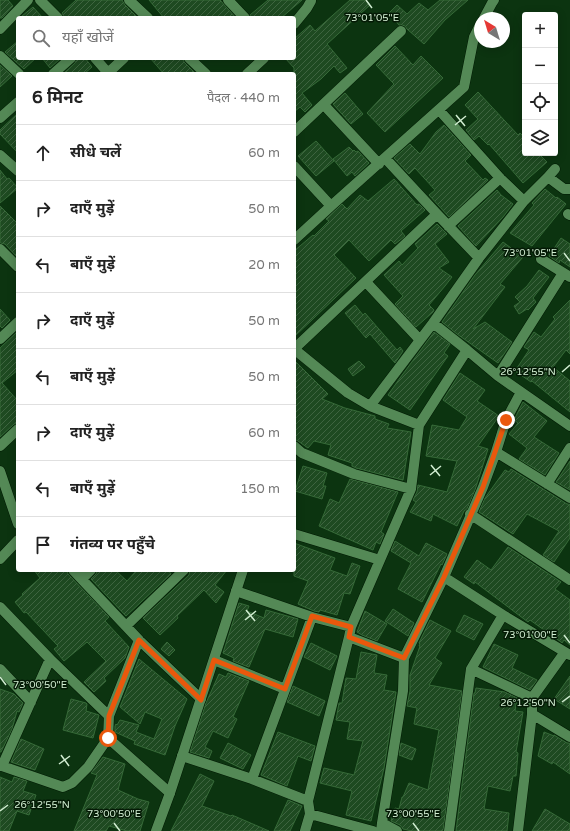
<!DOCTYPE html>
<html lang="hi">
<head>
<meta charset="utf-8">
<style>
  :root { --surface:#fff; --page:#f6f6f6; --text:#222; --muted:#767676; --line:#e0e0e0 }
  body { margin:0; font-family:"Varela Round","Noto Sans Devanagari",sans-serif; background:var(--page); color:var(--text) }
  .controls { position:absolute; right:12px; top:12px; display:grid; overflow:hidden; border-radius:4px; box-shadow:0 2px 10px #0003 }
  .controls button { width:36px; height:36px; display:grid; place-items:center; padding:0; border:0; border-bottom:1px solid var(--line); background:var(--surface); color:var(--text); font:20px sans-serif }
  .compass { position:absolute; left:474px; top:12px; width:36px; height:36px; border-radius:50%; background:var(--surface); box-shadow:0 2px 10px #0003; rotate:322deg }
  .stop { position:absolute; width:12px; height:12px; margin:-9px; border:3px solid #ea580c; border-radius:50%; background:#fff }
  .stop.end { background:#ea580c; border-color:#fff; box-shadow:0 1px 4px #0008 }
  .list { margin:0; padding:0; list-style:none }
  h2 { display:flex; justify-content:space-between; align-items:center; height:52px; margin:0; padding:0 16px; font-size:17px }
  h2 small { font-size:13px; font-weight:400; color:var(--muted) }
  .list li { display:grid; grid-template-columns:26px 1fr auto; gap:12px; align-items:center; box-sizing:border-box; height:56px; padding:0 16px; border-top:1px solid var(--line) }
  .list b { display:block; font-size:15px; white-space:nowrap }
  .list em { font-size:13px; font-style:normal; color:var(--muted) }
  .icon { flex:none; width:22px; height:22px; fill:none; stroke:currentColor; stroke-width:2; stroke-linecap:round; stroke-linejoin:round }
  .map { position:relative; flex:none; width:570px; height:831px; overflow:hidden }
  .search { position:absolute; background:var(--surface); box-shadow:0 2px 10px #0003; left:16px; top:16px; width:280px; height:44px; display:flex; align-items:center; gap:10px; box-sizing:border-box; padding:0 14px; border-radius:4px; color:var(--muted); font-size:15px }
  .panel { position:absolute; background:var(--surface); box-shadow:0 2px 10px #0003; left:16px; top:72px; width:280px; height:500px; border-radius:4px }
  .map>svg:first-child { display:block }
  .building { fill:url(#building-hatch); stroke:#366a38 }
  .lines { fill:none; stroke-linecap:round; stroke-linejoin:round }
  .street-casing { stroke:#011a03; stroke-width:11 }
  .secondary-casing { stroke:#011a03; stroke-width:11 }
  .street { stroke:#548956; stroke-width:10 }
  .secondary { stroke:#548956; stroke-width:10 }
  .route { stroke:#ea580c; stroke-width:5 }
  .ticks { fill:none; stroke:#d0ecd0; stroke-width:1.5 }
  .ticks-label { font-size:10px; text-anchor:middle; fill:#d0ecd0; stroke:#041905; stroke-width:3; stroke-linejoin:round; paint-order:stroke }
</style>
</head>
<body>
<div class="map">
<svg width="570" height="831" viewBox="0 0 570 831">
  <defs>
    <pattern id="building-hatch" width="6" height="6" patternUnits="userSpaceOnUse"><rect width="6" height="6" fill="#1e4a21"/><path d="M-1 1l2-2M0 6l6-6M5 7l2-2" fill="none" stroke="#3e6440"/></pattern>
  </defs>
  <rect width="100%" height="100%" fill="#0c3410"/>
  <!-- building -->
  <path class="building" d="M0 0H8L13 6 2 18H0Z
    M76 0H122L125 5 138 18H64L62 13Z
    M149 0H220L236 18H164Z
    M268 0H302L281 18H251L250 15Z
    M350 0H366L370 5 327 44 347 68 340 73 334 66 321 79 302 93 312 105 305 112 300 107 294 112V68L285 58H294V39L310 25 315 31Z
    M440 0H468L445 20 424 44 407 29 405 26 402 25H399L389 13 397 5 407 14 419 3 428 10Z
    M33 7 43 18H20L22 16Z
    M18 41V58H36L24 69 5 52Z
    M395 46 413 65 421 56 443 78 385 132 367 113 394 84 376 65Z
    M42 58H61L50 68Z
    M77 58H85L92 67 84 74H63L75 63Z
    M150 58H183L184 62 194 72 191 74H164Z
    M0 65 12 76 0 87Z
    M478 92 518 135 520 133 525 138V153H538L547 162 523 183 489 144 488 145 479 136 474 140 466 130 478 119 465 105Z
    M345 93 363 114 351 124 333 104Z
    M18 113V153L0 134V130Z
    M444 125 471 155 465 161 483 180 485 178 488 180 449 217 429 195 435 190 415 168 409 174 394 158 410 144 420 154 436 132Z
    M316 141 334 161 316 176 298 156Z
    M349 147 353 151 354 150 356 152 358 151 369 163 355 176 352 172 347 176 333 159Z
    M0 170 7 179 9 178 18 188 0 203Z
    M394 179 417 205 419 204 425 210 401 231 405 236 404 237 395 244 391 240 369 261 349 240 334 255 356 278 294 337V251L313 235 314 236 329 221 326 219 342 204 347 209 360 195 368 201Z
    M545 189 556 198 557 197 566 204 532 246 510 233 534 205 532 203Z
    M497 190 501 195 513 204 503 217 476 246 458 226Z
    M0 206 18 224V258L5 244 0 243Z
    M437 224 447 234 435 244 449 262 439 268 452 277 445 286 429 305 434 310 433 312 416 327 395 304 403 296 384 275 399 261 402 265 418 248 415 244Z
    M561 238 570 244V267L560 260 559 263 549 256Z
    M503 242 523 257 500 284 505 287 473 329 485 322 512 342 498 363 457 334 442 322 475 275Z
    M539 270 549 277 533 298 536 302 528 310 527 309 519 314 514 306 520 302 515 297 527 286Z
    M570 300V354L566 350 553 367 570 381V412L532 381 531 382 515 371 529 350 524 347 534 332 541 337 555 319 553 317Z
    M355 305 363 315 365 313 397 350 400 347 403 351 395 363 370 334 366 338 345 313Z
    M0 309 10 320 2 328 0 326Z
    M18 331V370L2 383 18 401V423L14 424 0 437V348Z
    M434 332 450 344 444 353 448 356 410 410 388 395 400 378Z
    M294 360 328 394 322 399 345 408 375 416V419L389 424 387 428 411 432 403 480 356 468 352 466V463L328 455 331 445 314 441 308 448 298 441 294 439Z
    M359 361 365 367 353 376 348 369Z
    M460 373 485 390 477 401 499 416 478 446 488 449 475 490 467 509 464 511 457 526 433 514 431 521 410 512 416 502 413 500 417 492 418 485 447 492 457 461 426 456 432 425 459 430 467 417 443 400Z
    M523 402 547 421 534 437 559 453 545 475 519 459 527 448 509 434 518 423 514 420Z
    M570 461V490L556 482Z
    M303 466 327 473 323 486H326L322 499 295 491Z
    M511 469 567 504H570V538L554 562 543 555 559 531 527 514 513 534 479 512 485 498 505 470 509 472Z
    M350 479 398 492 381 532 384 534 380 544 376 542 373 550 319 526 330 499 339 503Z
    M395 541 419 556 426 543 447 554 442 565 441 564 422 602 398 589 411 563 391 551Z
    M294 543 335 558 330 570 347 576 352 563 360 566 350 594 344 593 337 615 320 610 319 612 314 611 298 604 308 581 294 576Z
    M508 547 561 582 555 589 570 600V645L564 640 562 643 561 642 530 620 528 622 475 582 474 584 464 577 477 560 491 570Z
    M34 570H67L68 574 109 617 105 621 129 647 125 658 104 678 106 681 94 692 84 682 106 661 87 642 64 661 54 649 58 646 26 612 24 613 15 602 23 595 22 594 40 578Z
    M97 570H115L127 581 137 570H168L171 574 126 616 91 579 96 574Z
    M190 570H227L215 585 224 592 216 603 204 590 177 616 178 618 160 635 143 618 189 575Z
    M239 603 249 606 247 611 264 618 266 610 298 619 293 637 265 629 249 667 233 661 234 658 223 653Z
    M393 609 414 623 408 636 385 621Z
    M365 611 387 624 377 641 362 635 357 632Z
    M464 615 483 624 474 640 456 631Z
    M430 620 451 631 435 658 442 663 429 685 462 691 443 831H412L403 829 400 825 391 821 395 808 399 809 402 797H403L409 783 428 790 439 730 414 724 417 708 407 706 410 691V675L420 646H419L420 644 419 643Z
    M167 642 175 650 169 656 161 649Z
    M311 643 337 656 330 670 304 657Z
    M494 644 518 655 512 668 537 680 530 690 483 667Z
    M361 652 377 655 374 673 387 675 384 690 396 692 384 768 371 821 346 815 352 791 320 783 324 768 354 775 363 741 347 739 350 722 336 720 339 703H342L346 678 356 679Z
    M139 659 187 699 175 726 165 755 134 744 135 741 115 732V726L116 724 117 725 120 720 139 725 136 732 154 739 162 719 145 712 140 724 120 707Z
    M228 673 249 681 233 717 237 719 228 738 213 731 205 747 212 751 209 758 190 752 206 703 219 674 226 677Z
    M570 676V709L554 699Z
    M293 686 325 701 319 716 287 702Z
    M476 688 505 692 517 698 515 711 523 712 516 752 518 753 516 776H513L510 791 488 786 484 809 509 813 507 831H456L474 693H475Z
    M0 689 14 694 23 703 19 712 17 711 12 729 1 752H0Z
    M71 699 86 703 87 704 86 711 99 715 93 738 63 730Z
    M278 732 315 746 311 761 298 756 287 786 261 775Z
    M544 732 554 736V735L567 743H570V774L553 762 552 764 538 756Z
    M21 739 44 749 35 770 11 762Z
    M228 743 251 755 243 769 220 758Z
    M401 743 416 749 412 760 399 755Z
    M103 757 125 764 118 790 138 799 149 802 140 831H127L109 826 106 831H74L97 775 91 773Z
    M200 774 214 781 202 806 231 816 232 815 269 831H171Z
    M0 777 12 782 14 777 27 781 23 791 36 795 29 815 17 811 9 831H0Z
    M288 800 302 806 290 831H274Z
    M545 809 570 824V831H532Z"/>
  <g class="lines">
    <defs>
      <path id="street" d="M40 0 58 18
        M129 0 148 18
        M228 0 245 18
        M484 18 492 3 494 0
        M294 24 307 8 311 1V0
        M0 29 28 0
        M0 56 19 74
        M95 58 109 74
        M189 58 206 74
        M108 73 124 58
        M53 74 71 58
        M247 74 264 58
        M324 105 379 164
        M439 110 500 178 524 201
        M0 118 18 102
        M294 132 401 31
        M0 155 18 171
        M294 166 331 206
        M548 177 564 189H570
        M437 214 479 258
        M568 214 570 215
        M448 226 500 178
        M294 240 331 206 464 87 474 37 480 25
        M541 259 570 277
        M366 282 420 340
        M433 323 467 350
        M0 339 18 322
        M294 349 437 214 385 158
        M294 349 348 393 370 406 419 425 411 489
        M498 376 563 273
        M370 406 433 323 479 258 524 201 548 177 555 169
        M419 425 467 350 498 376 570 426
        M0 446 18 429
        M294 446 302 453 354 474 411 489 380 560
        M496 452 570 498
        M0 471 18 524
        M547 484 570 448
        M470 514 570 580
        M294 534 380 560 351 627 312 617
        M0 559 18 540
        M73 570 139 640
        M82 579 91 570
        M236 591 312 617 252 779
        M0 607 50 659 2 766H0
        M503 615 570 655
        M126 626 184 570
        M349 637 404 658
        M214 660 285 689
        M0 669 31 702
        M532 698 565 652
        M532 714 570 737
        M109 716 139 640 201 699
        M108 738 170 793
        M182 756 252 779 308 801 310 814 305 831
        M2 766 63 787 72 783 88 767 108 738 109 716 50 659
        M308 801 349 637 351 627
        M310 814 373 831
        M382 823 403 691 404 658 444 577
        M381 831 382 823 397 831
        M449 831 471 669
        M518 831 532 714V698L471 669 503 615 444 577 483 487 496 452 506 420 521 392"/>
      <path id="secondary" d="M0 249 18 267
        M156 831 170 793 243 570"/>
    </defs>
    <!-- street casing -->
    <use href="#street" class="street-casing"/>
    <!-- secondary casing -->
    <use href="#secondary" class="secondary-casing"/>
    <!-- street -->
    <use href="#street" class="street"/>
    <!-- secondary -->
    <use href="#secondary" class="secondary"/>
  </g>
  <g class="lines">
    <!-- route -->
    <path class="route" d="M108 738 109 716 139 640 201 700 214 660 285 689 312 616 351 627 349 637 404 658 444 577 483 487 506 420"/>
  </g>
  <!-- ticks -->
  <path class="ticks" d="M366 0 372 8M456 115 465 126M455 125 466 116M564 253 570 261M562 372 570 365M431 465 440 476M430 475 441 466M246 610 255 621M245 620 256 611M564 635 570 643M0 677 6 685M562 702 570 696M61 755 69 766M59 764 70 756M0 811 8 805M114 823 120 831M413 823 419 831"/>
  <g class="ticks-label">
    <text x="372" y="21">73°01'05"E</text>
    <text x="530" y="256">73°01'05"E</text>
    <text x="528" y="375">26°12'55"N</text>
    <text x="530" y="638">73°01'00"E</text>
    <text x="40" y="688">73°00'50"E</text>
    <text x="528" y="706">26°12'50"N</text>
    <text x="42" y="808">26°12'55"N</text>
    <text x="114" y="817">73°00'50"E</text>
    <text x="413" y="817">73°00'55"E</text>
  </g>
</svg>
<div class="controls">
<button>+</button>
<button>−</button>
<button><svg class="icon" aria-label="locate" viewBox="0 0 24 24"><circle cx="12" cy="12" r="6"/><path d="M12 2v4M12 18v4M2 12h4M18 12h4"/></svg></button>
<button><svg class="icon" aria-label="layers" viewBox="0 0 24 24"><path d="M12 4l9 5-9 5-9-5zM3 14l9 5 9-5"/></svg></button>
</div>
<svg class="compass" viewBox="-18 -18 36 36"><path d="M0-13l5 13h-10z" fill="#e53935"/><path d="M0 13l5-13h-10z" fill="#767676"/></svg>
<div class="stop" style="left:108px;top:738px"></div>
<div class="stop end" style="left:506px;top:420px"></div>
<div class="search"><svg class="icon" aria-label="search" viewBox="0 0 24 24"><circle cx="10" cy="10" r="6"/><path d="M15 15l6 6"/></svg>यहाँ खोजें</div>
<section class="panel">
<h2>6 मिनट<small>पैदल · 440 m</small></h2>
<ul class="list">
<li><svg class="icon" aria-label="ahead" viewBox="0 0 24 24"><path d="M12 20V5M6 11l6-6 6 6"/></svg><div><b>सीधे चलें</b></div><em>60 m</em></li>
<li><svg class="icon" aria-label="right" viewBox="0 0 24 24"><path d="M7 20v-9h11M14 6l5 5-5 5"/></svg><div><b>दाएँ मुड़ें</b></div><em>50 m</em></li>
<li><svg class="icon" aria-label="left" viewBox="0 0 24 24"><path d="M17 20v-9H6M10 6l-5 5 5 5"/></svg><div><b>बाएँ मुड़ें</b></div><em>20 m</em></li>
<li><svg class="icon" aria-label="right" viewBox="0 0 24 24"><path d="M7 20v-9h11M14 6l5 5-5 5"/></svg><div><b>दाएँ मुड़ें</b></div><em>50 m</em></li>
<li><svg class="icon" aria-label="left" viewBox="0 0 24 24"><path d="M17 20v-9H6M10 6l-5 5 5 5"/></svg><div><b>बाएँ मुड़ें</b></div><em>50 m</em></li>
<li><svg class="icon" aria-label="right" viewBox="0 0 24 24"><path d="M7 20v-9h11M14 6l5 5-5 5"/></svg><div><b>दाएँ मुड़ें</b></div><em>60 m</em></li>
<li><svg class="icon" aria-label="left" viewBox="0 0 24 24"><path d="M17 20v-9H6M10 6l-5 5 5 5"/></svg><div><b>बाएँ मुड़ें</b></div><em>150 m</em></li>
<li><svg class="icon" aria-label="arrive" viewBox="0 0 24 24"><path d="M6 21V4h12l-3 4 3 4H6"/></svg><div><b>गंतव्य पर पहुँचे</b></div></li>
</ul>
</section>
</div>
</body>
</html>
